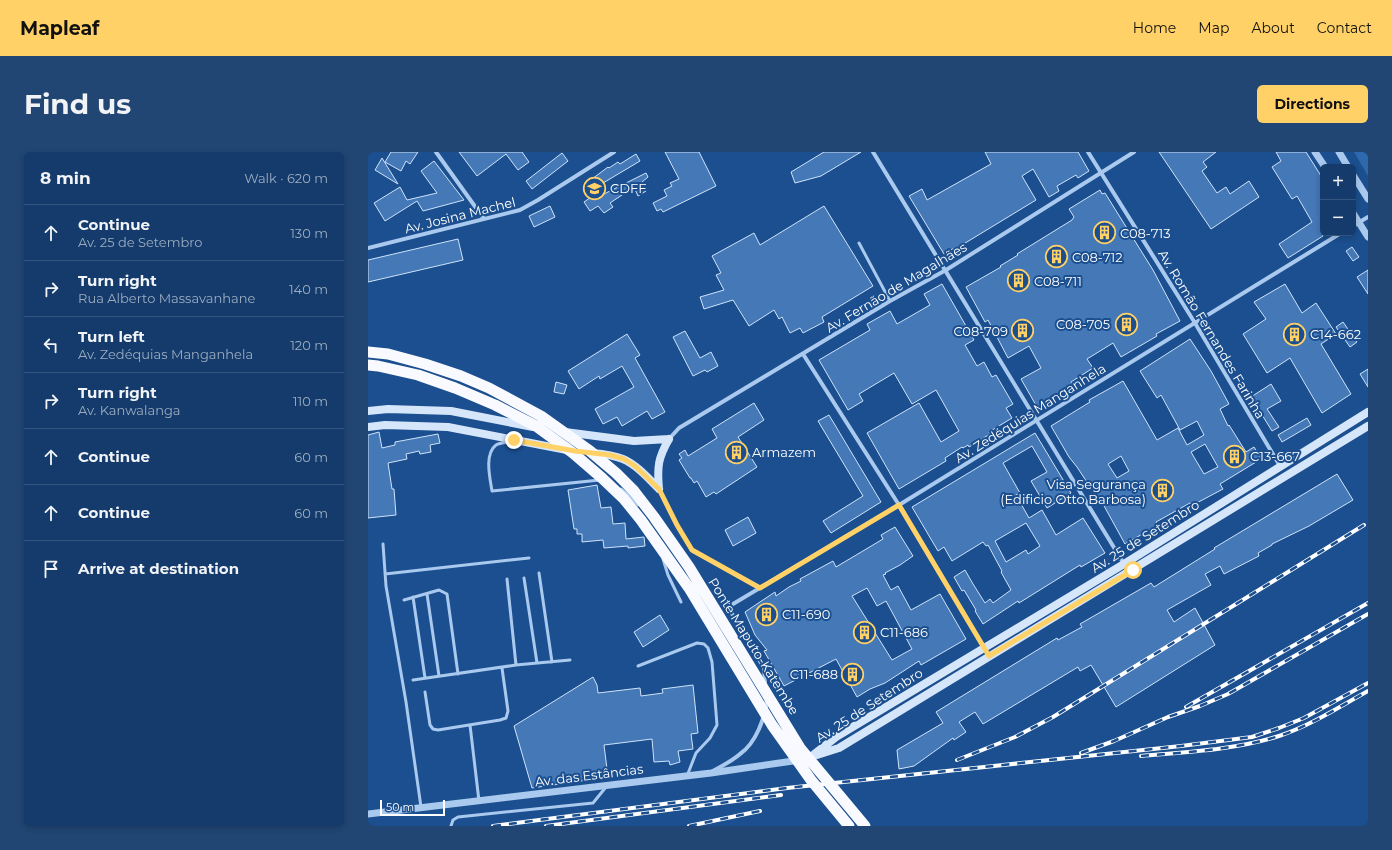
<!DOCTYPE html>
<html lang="en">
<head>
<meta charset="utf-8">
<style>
  :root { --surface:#143b6b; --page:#214673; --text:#f1f3f6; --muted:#9dadc1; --line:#33557e; --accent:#ffd166 }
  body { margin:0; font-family:Montserrat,sans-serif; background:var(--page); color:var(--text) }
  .controls { position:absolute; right:12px; top:12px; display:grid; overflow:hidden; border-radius:6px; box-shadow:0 2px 6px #0003 }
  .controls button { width:36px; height:36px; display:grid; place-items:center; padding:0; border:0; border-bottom:1px solid var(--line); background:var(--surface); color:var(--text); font:20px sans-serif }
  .scale { position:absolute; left:12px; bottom:10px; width:65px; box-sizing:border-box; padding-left:4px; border:2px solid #fff; border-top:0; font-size:11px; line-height:14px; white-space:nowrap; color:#fff; -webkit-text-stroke:3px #1b4f8f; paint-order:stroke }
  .stop { position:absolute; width:12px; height:12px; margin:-9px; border:3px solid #ffd166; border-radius:50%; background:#fff }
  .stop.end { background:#ffd166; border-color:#fff; box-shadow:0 1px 4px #0008 }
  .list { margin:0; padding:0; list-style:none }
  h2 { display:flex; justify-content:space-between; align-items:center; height:52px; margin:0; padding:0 16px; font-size:17px }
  h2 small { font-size:13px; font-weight:400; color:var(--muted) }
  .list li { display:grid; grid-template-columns:26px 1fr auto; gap:12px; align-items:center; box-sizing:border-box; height:56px; padding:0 16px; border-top:1px solid var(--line) }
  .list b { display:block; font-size:15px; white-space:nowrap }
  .list p { margin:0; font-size:13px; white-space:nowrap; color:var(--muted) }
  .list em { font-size:13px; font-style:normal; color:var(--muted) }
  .icon { flex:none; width:22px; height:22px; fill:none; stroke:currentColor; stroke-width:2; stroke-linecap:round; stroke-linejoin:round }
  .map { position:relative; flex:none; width:1000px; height:674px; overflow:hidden; border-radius:6px }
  header { display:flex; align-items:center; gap:24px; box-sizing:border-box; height:56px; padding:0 20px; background:var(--accent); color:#111 }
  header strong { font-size:19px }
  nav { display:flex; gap:22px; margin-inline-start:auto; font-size:14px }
  .intro { display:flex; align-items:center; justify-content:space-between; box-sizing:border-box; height:96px; padding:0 24px }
  h1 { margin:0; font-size:28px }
  .button { padding:10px 18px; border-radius:6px; background:var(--accent); color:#111; font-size:14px; font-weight:700 }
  main { display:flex; gap:24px; padding:0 24px }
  aside { flex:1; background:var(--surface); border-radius:6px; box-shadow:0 2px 6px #0003 }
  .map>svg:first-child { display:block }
  .green { fill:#2e69ad }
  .building { fill:#4478b7; stroke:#cfe3fa; fill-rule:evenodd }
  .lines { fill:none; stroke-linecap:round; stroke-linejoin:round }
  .service { stroke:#a9c9ee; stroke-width:3 }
  .minor { stroke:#a9c9ee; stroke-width:4 }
  .tertiary { stroke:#a9c9ee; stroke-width:7 }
  .secondary { stroke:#d6e6fa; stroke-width:8 }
  .rail-casing { stroke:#fff; stroke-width:4 }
  .rail { stroke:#1b4f8f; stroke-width:2.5; stroke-dasharray:8; stroke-linecap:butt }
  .trunk-bridge { stroke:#f8faff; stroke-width:11 }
  .route { stroke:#ffd166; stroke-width:5 }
  .labels { text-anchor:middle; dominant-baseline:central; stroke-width:4; stroke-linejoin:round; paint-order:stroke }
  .poi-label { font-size:13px; fill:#fff; stroke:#1b4f8f; text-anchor:start }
  .street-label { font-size:13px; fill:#fff; stroke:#1b4f8f }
</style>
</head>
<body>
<header>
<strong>Mapleaf</strong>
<nav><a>Home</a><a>Map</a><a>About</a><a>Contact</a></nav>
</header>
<div class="intro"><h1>Find us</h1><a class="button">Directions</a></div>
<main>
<aside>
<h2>8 min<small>Walk · 620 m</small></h2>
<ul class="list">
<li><svg class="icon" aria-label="ahead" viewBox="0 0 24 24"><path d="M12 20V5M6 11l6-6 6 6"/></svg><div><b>Continue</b><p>Av. 25 de Setembro</p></div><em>130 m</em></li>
<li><svg class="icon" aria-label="right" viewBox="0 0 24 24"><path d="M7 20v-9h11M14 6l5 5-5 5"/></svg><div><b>Turn right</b><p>Rua Alberto Massavanhane</p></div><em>140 m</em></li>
<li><svg class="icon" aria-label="left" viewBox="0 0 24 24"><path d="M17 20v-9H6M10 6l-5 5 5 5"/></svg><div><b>Turn left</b><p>Av. Zedéquias Manganhela</p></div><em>120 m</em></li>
<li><svg class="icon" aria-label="right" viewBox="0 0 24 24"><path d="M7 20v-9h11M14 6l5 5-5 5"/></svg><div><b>Turn right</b><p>Av. Kanwalanga</p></div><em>110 m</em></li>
<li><svg class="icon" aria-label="ahead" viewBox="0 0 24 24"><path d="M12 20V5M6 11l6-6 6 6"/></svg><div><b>Continue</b></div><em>60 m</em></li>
<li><svg class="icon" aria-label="ahead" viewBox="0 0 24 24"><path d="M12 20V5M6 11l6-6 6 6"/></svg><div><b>Continue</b></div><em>60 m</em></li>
<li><svg class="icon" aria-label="arrive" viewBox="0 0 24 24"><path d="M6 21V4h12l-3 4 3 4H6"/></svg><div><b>Arrive at destination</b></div></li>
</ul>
</aside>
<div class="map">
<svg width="1000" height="674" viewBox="0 0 1000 674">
  <rect width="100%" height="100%" fill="#1b4f8f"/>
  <!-- green -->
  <path class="green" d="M986 0H1000V24Z"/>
  <!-- building -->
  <path class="building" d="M23 0H50L42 12 38 9 33 19 17 10Z
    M91 0H154L161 10 150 18 138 2 109 24Z
    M297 0H331L348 34 295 60 293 57 289 59 285 51 299 44 296 38 304 34 302 31 311 27Z
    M456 0H493L453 24 427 31 423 20Z
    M617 0H710L721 19 710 26 708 23 689 34 691 39 681 45 665 17 654 24 668 48 589 96 588 95 576 102 541 44 554 37 559 48 623 12Z
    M791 0H848L835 10 839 15 834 19 849 41 858 35 862 42 881 29 891 45 843 77Z
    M908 0H938L955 27V84L920 106 911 92 944 70 929 44 924 47 904 15 913 9Z
    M194 1 200 9 164 37 158 29Z
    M268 2 272 9 220 40 216 33 240 15 241 16 250 10 252 12Z
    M14 6 30 32 7 18Z
    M66 9 96 48 55 59 49 49 17 69 6 51 32 35 39 48 69 41 53 19Z
    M278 21 280 25 274 30 278 39 270 44 266 35 242 51 245 55 236 61 230 54 222 59 216 50 226 43 228 46Z
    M732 38 734 42 737 41 785 118 812 169 788 182 789 184 753 205 745 191 719 207 725 216 703 230 705 234 669 255 653 227 673 216 661 194 640 206 620 168 617 170 598 135 633 115 632 114 650 103 649 102 704 68 706 65 701 57Z
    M182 54 187 65 166 75 161 64Z
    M456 54 505 134 454 165 456 170 435 181 432 176 422 181 414 165 411 167 406 158 381 174 365 148 336 157 332 145 356 138 348 123 353 121 344 104 386 81 392 93Z
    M90 87 95 108 0 130V108Z
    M984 95 991 105 985 109 978 99Z
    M1000 118V142L989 125Z
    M574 132 606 188 597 193 609 214 616 210 624 225 628 223 645 252 638 256 644 266 621 280 622 282 601 295 600 293 595 296 594 295 577 306 578 309 531 337 499 281 551 251 573 290 591 279 568 238 544 252 526 221 491 242 495 249 480 258 451 208 502 178 499 172 522 159 529 172 562 153 556 142Z
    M917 132 934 161 948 151 968 182 953 192 983 242 954 261 922 206 899 221 875 182 898 167 886 150Z
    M975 170 989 190 982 195 968 175Z
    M317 179 332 206 343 200 350 214 339 220 337 218 325 224 305 185Z
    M259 182 272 203 267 206 297 260 284 267 279 259 254 274 249 265 235 272 227 257 266 235 254 214 232 227 231 224 211 237 200 219Z
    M822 187 843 219 861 252 852 257 860 274 861 273 878 300 886 295 893 307 852 332 855 337 823 354 822 351 788 370 790 373 757 392 735 352 734 353 709 315 701 305 683 274 722 250 721 248 755 229 789 288 810 276 819 293 836 283 829 269 812 278 793 243 789 246 772 219ZM837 292 850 315 836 322 823 300ZM753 304 761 319 749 326 740 312Z
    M1000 217V235L992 222Z
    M188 230 199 233 196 242 186 240Z
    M903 232 913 249 899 257 911 275 904 279 883 245Z
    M386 251 396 268 370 285 389 315 348 342 346 340 338 345 329 329 326 331 323 326H322L311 308 314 306 311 302 317 298 320 304 349 286 344 277Z
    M461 263 513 350 463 381 455 369 495 344 450 269Z
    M939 266 943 273 914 290 910 283Z
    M11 280 14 296 27 293V290L70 282 72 291 62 293 63 300 52 302 51 299 38 302 39 307 20 311 24 337H26L28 363 0 366V283Z
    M667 281 703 341 679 356 663 329 679 320 664 294 635 311 652 341 648 343 661 366 674 358 688 383 715 366 737 401 713 415 712 413 651 451 650 449 615 472 607 459 608 458 596 438 594 439 586 425 597 418 605 432 617 451 622 447 625 451 643 438 633 420 634 419 620 393 618 394 615 390 584 409 576 395 570 399 544 355ZM658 371 672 394 660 402 658 398 638 410 627 389Z
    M969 322 985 348 941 374 904 392V393L890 401 891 404 856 422 852 414 837 422 843 433 799 458 806 470 827 456 847 493 748 555 723 513 712 519 710 515 615 572 607 560 591 570 598 580 586 588 585 586 546 614 531 617 529 598 575 571 568 560 689 486 690 488 714 475 712 472 783 431 786 435 847 397 846 396Z
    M229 333 233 356 243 355 245 372 257 371 258 387 276 385 277 394 260 396V394L236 396 235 388 214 390V382H209V377H206L200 338Z
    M380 365 388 381 365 394 357 378Z
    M527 375 545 404 532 413 517 421 518 422 515 423 523 438 530 434 543 458 572 442 598 487 553 513 551 509 517 531 502 537 489 545 468 507 416 534 396 499 399 498 387 483 377 460 407 440 408 444 421 435 433 429 432 427 465 409 468 415 515 387 513 383ZM499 436 509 454 518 449 544 497 524 508 484 444Z
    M292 463 301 478 275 495 266 480Z
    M225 525 229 533 230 541 272 536 273 544 295 541 294 537 325 533 330 581 323 582 325 597 310 599 312 610 302 613 301 609 286 610 284 587 236 593 240 625 164 636 146 574Z"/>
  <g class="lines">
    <!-- service -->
    <path class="service" d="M491 91 522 149
      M140 290C136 291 131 291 128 293 116 302 122 326 124 339L232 328
      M253 337 261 343 270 353
      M15 392 18 434 38 550 53 655
      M295 407 300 423 313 450
      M171 421 184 510
      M17 422 161 406
      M156 426 169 511
      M139 427 148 513
      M59 442 71 524
      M45 445 57 526
      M36 448 71 438 79 442 90 522
      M270 514 329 491 336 492 340 496 344 510 349 573 342 586 328 601 319 624
      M45 528 148 513 202 508
      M57 540 62 573 65 577 70 578 132 568 138 566 140 559 134 516
      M102 573 111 649
      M83 674 85 668 90 665 225 651 238 635"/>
    <!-- minor -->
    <path class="minor" d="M68 0 116 67
      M505 0 756 412
      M720 0 827 171 912 314
      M985 74 1000 65
      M0 96 152 58 170 48 246 0
      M435 202 531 353 621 504
      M301 287 311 276 522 149 578 118 766 0
      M291 337 309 373 324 398 392 436
      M397 532 396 516 360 455 531 353 973 81
      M345 619C354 614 364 609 372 602 388 591 397 566 399 547"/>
    <!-- tertiary -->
    <path class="tertiary" d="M947 0 957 15
      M971 0 980 15
      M985 23 1000 47
      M985 61 1000 85
      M0 662 343 621 432 608"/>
    <!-- secondary -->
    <path class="secondary" d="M0 259 20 257 83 259 165 275
      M0 275 17 273 80 275 199 298
      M197 280 266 289 301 287
      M224 301C235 302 245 303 255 307 269 313 281 327 291 337
      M291 337C289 315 290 306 301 287
      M449 603 471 596 1000 274
      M444 604 468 585 756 412 1000 260"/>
    <defs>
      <path id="rail" d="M818 555 1000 451
        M713 601 746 589 800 565 832 554 860 542 1000 462
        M773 604C819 600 866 598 911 584 942 574 971 555 1000 539
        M589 608 647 585 685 565 996 373
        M125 674 419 636 813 594 884 585 911 576 936 566 1000 531
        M178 674 413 643
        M321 674 392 659"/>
    </defs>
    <!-- rail casing -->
    <use href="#rail" class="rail-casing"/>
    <!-- rail -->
    <use href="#rail" class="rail"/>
    <!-- trunk-bridge -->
    <path class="trunk-bridge" d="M0 200 20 202 57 212 93 224 121 236 173 264 222 299 248 321 266 339 286 365 321 415 432 596 497 674
      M0 213 10 214 50 223 87 236 127 253 168 274 205 301 234 326 256 347 273 368 321 436 404 573 443 628 481 674"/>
  </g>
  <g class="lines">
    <!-- route -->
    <path class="route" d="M146 288 207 299 242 303 256 307 267 314 291 337 309 373 324 398 392 436 531 353 621 504 765 418"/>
  </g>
  <!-- icons -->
  <defs>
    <symbol id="school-ring" viewBox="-11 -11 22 22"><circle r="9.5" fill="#1b4f8f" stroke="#ffd166" stroke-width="1.5"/><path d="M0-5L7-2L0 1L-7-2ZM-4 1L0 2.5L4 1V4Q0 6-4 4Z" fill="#ffd166"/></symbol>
    <symbol id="building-ring" viewBox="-11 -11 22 22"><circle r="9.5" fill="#1b4f8f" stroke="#ffd166" stroke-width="1.5"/><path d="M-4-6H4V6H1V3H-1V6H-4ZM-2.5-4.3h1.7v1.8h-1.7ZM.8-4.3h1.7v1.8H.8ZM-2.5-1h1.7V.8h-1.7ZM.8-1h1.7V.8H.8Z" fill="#ffd166"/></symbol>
  </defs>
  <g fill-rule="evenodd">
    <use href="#school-ring" x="214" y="24" width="25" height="25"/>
    <use href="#building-ring" x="724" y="68" width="25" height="25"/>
    <use href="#building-ring" x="676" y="92" width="25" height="25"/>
    <use href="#building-ring" x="638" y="116" width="25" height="25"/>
    <use href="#building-ring" x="746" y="160" width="25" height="25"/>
    <use href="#building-ring" x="642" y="166" width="25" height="25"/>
    <use href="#building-ring" x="914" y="170" width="25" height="25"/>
    <use href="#building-ring" x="356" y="288" width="25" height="25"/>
    <use href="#building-ring" x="854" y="292" width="25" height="25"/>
    <use href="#building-ring" x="782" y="326" width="25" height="25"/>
    <use href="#building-ring" x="386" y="450" width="25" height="25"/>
    <use href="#building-ring" x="484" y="468" width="25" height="25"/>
    <use href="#building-ring" x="472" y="510" width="25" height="25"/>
  </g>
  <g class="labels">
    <!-- poi labels -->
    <g class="poi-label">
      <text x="242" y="36">CDFF</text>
      <text x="752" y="81">C08-713</text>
      <text x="704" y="105">C08-712</text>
      <text x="666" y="129">C08-711</text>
      <text x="742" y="172" text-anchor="end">C08-705</text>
      <text x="640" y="179" text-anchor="end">C08-709</text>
      <text x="942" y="182">C14-662</text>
      <text x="384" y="300">Armazem</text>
      <text x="882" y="304">C13-667</text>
      <text x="778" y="332" text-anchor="end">Visa Segurança<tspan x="778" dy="15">(Edificio Otto Barbosa)</tspan></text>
      <text x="414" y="462">C11-690</text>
      <text x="512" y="480">C11-686</text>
      <text x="470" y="522" text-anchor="end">C11-688</text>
    </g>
    <!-- street labels -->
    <g class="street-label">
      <text transform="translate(92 63) rotate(-14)">Av. Josina Machel</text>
      <text transform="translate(528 135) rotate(-31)">Av. Fernão de Magalhães</text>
      <text transform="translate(844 182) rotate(59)">Av. Romão Fernandes Farinha</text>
      <text transform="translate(662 261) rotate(-32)">Av. Zedéquias Manganhela</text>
      <text transform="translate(777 384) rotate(-32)">Av. 25 de Setembro</text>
      <text transform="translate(386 494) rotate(58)">Ponte Maputo-Katembe</text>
      <text transform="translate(501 553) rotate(-33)">Av. 25 de Setembro</text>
      <text transform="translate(221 623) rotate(-7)">Av. das Estâncias</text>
    </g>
  </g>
</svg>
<div class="controls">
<button>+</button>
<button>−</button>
</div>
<div class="scale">50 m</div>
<div class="stop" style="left:765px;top:418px"></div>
<div class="stop end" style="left:146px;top:288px"></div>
</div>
</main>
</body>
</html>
